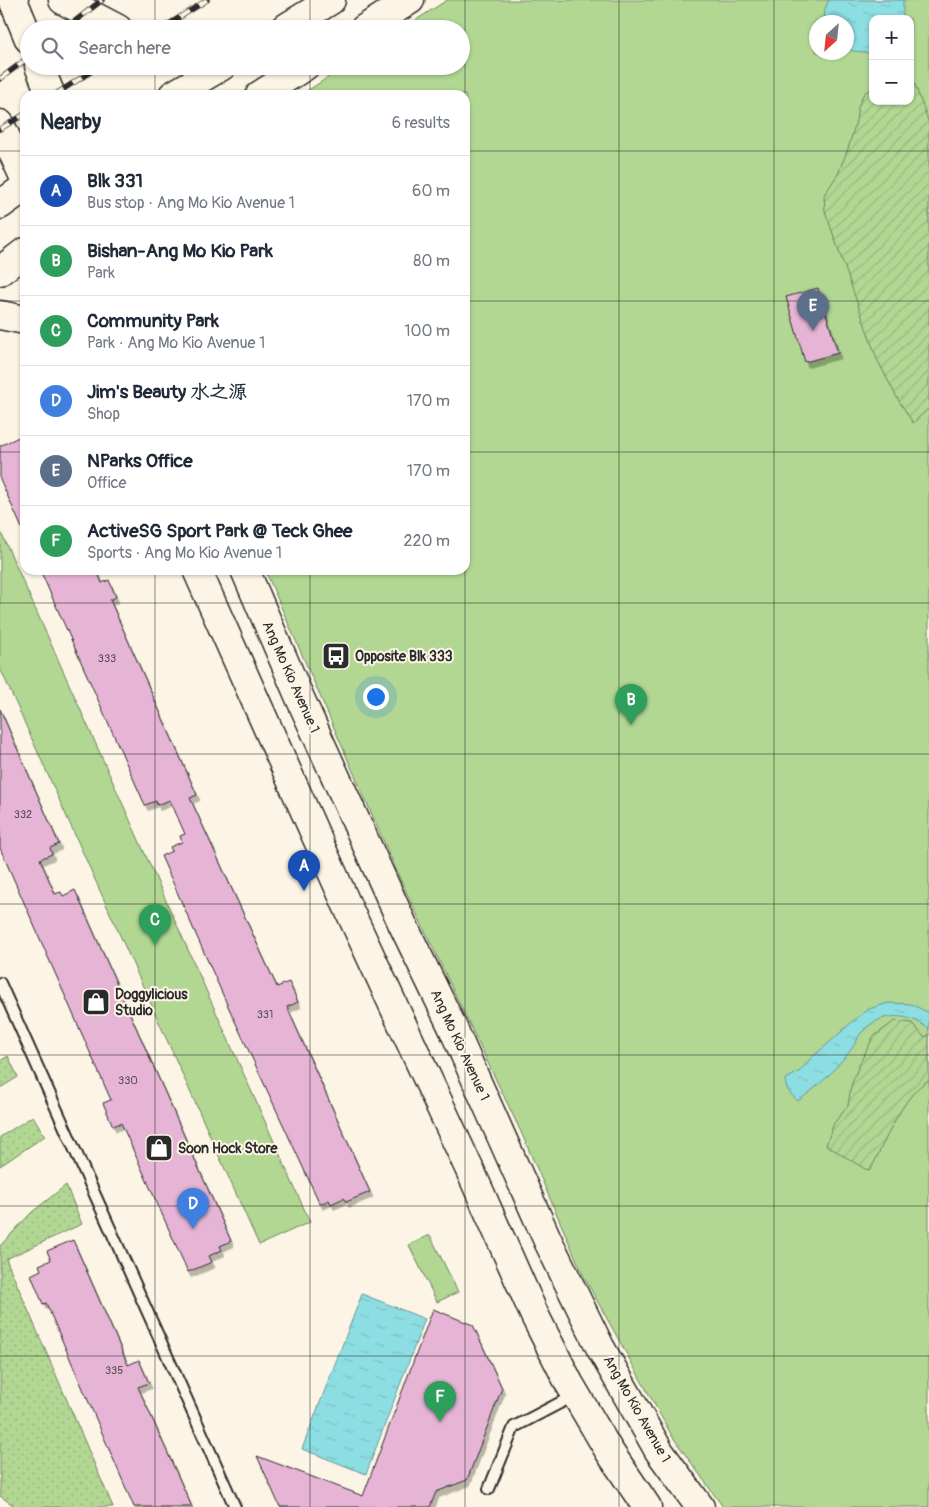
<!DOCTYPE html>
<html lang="en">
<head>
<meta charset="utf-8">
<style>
  :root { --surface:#fff; --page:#f2f2f3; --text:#1f2937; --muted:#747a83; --line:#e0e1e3; --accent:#2b2b2b }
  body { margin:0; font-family:Pangolin,"LXGW WenKai TC",sans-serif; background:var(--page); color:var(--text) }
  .controls { position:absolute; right:15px; top:15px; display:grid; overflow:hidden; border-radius:10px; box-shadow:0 1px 4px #0004 }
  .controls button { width:45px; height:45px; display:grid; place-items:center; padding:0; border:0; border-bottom:1px solid var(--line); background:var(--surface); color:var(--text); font:25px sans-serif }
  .compass { position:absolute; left:809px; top:15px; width:45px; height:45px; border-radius:50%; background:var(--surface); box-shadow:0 1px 4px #0004; rotate:207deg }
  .you { position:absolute; left:375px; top:696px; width:18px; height:18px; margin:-12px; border:4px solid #fff; border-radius:50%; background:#1a73e8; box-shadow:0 0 0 8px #1a73e833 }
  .badge { display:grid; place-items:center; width:32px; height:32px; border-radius:50%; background:var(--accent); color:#fff; font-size:16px; font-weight:700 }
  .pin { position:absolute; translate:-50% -41px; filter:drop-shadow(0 1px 2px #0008) }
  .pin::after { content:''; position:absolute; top:26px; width:18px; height:15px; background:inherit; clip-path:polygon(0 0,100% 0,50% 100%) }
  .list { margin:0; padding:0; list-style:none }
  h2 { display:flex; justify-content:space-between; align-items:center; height:65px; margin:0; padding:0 20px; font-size:21px }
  h2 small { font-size:16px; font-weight:400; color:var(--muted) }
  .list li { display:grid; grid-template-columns:32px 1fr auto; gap:15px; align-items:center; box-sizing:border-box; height:70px; padding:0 20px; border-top:1px solid var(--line) }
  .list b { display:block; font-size:19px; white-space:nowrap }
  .list p { margin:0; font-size:16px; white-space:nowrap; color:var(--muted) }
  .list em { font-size:16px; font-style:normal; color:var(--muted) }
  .icon { flex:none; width:28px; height:28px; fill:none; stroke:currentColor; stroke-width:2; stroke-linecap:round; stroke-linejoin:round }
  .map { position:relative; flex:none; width:929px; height:1507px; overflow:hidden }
  .search { position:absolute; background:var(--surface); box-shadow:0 1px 4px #0004; left:20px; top:20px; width:450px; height:55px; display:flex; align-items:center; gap:12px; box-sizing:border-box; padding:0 18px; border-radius:28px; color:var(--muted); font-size:19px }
  .panel { position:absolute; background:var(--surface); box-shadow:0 1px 4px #0004; left:20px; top:90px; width:450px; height:485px; border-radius:15px }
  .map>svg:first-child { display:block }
  .grass { fill:url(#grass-dots); stroke:#6e815f }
  .park { fill:#b1d793; stroke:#6e815f; fill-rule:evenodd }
  .garden { fill:url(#garden-furrows); stroke:#6e815f }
  .water { fill:url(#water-ripples); stroke:#669699 }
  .building { fill:#e6b5d6; stroke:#2b2b2b; filter:url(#shadow) }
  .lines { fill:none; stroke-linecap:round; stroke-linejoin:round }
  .lane-casing { stroke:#2b2b2b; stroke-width:14 }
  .primary-casing { stroke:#2b2b2b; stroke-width:31 }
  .lane { stroke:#fcf5e5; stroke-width:10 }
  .primary { stroke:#fcf5e5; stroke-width:28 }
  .rail-casing { stroke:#2b2b2b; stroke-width:5.5 }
  .rail { stroke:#fcf5e5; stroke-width:4; stroke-dasharray:11; stroke-linecap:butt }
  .grid { fill:none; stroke:#2b2b2b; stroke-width:1; stroke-opacity:0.55 }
  .labels { text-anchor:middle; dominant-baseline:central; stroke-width:4; stroke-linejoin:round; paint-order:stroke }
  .number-label { font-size:11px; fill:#5a4e56 }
  .poi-label { font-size:14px; font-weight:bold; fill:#2b2b2b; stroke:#fcf5e5; text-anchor:start }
  .street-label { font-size:14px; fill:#2b2b2b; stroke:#fcf5e5 }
</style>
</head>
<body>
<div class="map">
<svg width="929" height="1507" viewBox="0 0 929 1507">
  <defs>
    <pattern id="grass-dots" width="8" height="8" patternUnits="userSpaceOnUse" patternTransform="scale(1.25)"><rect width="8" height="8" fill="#b1d793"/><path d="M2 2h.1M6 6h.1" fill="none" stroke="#98b97f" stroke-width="1.8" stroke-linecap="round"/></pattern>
    <pattern id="garden-furrows" width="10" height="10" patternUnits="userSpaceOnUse" patternTransform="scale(1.25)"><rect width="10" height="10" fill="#b1d793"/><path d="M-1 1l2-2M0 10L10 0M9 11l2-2" fill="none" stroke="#98b97f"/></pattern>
    <pattern id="water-ripples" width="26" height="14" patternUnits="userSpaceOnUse" patternTransform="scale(1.25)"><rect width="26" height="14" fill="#8ddee3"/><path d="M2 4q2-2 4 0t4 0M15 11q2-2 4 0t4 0" fill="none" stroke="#7abfc3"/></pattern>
    <filter id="shadow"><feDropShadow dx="3" dy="5.5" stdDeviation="0" flood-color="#0004"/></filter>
  </defs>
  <rect width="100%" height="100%" fill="#fcf5e5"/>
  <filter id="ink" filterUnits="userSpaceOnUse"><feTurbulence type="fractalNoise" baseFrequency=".02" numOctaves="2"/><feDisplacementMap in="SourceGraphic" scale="10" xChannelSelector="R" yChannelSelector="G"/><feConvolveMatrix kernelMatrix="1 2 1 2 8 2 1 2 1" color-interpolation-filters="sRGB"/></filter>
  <g filter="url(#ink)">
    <!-- grass -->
    <path class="grass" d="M8 1056 18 1077 0 1088V1061Z
      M33 1116 45 1136 0 1166V1137Z
      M66 1185 82 1224 6 1259 113 1507H16L0 1496V1246L31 1213Z"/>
    <!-- park -->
    <path class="park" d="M447 0H929V1507H723L672 1436 584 1277 521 1132 401 881 265 570H465V95H301L345 66H461V29H402ZM873 19H910V101H873ZM816 22H846V52H816Z
      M0 530 310 1222 259 1245 0 668Z
      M430 1235 458 1292 437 1302 409 1245Z"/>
    <!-- garden -->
    <path class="garden" d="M913 79 929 123V408L913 423 896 396 877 359 825 211 824 195 838 174 849 146 856 121 858 107 864 93 873 88V101H910V80Z
      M895 1021 912 1023 924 1037 929 1035V1080C903 1094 885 1142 872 1167L869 1170 865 1169 826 1145 834 1123 848 1106 851 1086 859 1065 873 1037Z"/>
    <!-- water -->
    <path class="water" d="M829 0H903V19H873V53L853 51 847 48 846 22H824L825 9Z
      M888 1003 911 1004 929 1013V1029C908 1013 883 1011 863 1031 859 1034 858 1039 855 1044 849 1053 840 1062 833 1071 823 1082 810 1092 798 1101 790 1094 786 1090 785 1080L800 1071 812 1057 828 1044 853 1021 869 1009Z
      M362 1294 425 1319 366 1474 302 1449Z"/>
    <!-- building -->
    <path class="building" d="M818 288 838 353 805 362 786 297Z
      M25 434V535L0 479V446Z
      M40 570H97L102 583 109 580 116 597 110 600 197 795 190 798 277 987 289 982 298 1002 287 1007 370 1192 346 1202 344 1198 331 1204 329 1200 320 1204 227 1004 161 856 172 851 170 847 182 842 180 836 185 834 170 800 157 805 156 801 145 805Z
      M0 709 59 844 50 848 52 854 40 859 55 894 61 892 63 896 75 890 231 1241 220 1246 222 1250 209 1256 212 1262 188 1272 121 1123 113 1126 103 1103 111 1100 0 848Z
      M73 1240 128 1365 139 1360 149 1383 138 1387 192 1507H134L46 1303 43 1304 31 1275 41 1270 39 1265 51 1260 47 1251Z
      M433 1309 473 1325 502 1388 467 1480 436 1492 430 1507H280L257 1456 363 1496Z"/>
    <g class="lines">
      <defs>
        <path id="lane" d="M0 983 235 1507
          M489 1489 514 1427 575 1395"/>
        <path id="primary" d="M13 0 29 39
          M63 0 118 29
          M284 29 331 0
          M364 29 410 0
          M39 66 51 95
          M173 95 222 66
          M260 95 305 66
          M0 124 25 179
          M0 205 25 187
          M0 271 25 252
          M0 315 25 320
          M197 570 350 912 474 1179 535 1316 569 1383 609 1451 647 1507
          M245 570 300 698 403 925 452 1026 548 1241 600 1347 659 1451 700 1507"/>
      </defs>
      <!-- lane casing -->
      <use href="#lane" class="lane-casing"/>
      <!-- primary casing -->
      <use href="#primary" class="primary-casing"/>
      <!-- lane -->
      <use href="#lane" class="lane"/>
      <!-- primary -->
      <use href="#primary" class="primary"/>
      <defs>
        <path id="rail" d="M65 29 102 0
          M161 29 207 0
          M0 79 29 57
          M54 95 100 66
          M0 129 25 114"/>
      </defs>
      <!-- rail casing -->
      <use href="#rail" class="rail-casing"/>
      <!-- rail -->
      <use href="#rail" class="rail"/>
    </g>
  </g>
  <!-- grid -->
  <path class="grid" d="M155 0V29M310 0V29M465 0V95M619 0V1507M774 0V1507M155 66V95M310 66V95M0 151H25M465 151H929M0 301H25M465 301H929M0 452H25M465 452H929M155 570V1507M310 570V1507M465 570V1507M0 603H929M0 754H929M0 904H929M0 1055H929M0 1206H929M0 1356H929"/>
  <!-- icons -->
  <defs>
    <symbol id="bus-square" viewBox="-11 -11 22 22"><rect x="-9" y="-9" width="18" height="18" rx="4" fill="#2b2b2b" stroke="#fcf5e5"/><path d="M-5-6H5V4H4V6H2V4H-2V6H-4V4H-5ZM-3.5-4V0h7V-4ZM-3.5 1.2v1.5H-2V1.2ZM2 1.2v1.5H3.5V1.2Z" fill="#fff"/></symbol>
    <symbol id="shop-square" viewBox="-11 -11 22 22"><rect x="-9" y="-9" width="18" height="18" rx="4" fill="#2b2b2b" stroke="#fcf5e5"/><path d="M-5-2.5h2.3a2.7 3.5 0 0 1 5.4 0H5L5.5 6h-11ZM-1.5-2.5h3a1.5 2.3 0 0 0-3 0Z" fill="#fff"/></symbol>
  </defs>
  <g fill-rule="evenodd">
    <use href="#bus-square" x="320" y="640" width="32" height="32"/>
    <use href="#shop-square" x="80" y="986" width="32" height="32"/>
    <use href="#shop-square" x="143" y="1132" width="32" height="32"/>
  </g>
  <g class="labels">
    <!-- number labels -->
    <g class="number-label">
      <text x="107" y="658">333</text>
      <text x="23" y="814">332</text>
      <text x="265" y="1014">331</text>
      <text x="128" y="1080">330</text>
      <text x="114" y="1370">335</text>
    </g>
    <!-- poi labels -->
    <g class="poi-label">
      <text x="355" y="656">Opposite Blk 333</text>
      <text x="115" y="994">Doggylicious<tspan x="115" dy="16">Studio</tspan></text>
      <text x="178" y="1148">Soon Hock Store</text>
    </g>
    <!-- street labels -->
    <g class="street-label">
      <text transform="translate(291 677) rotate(66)">Ang Mo Kio Avenue 1</text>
      <text transform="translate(460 1045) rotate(65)">Ang Mo Kio Avenue 1</text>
      <text transform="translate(637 1409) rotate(60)">Ang Mo Kio Avenue 1</text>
    </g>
  </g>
</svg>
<div class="controls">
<button>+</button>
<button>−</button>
</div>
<svg class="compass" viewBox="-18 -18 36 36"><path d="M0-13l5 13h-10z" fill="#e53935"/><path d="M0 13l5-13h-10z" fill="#747a83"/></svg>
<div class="you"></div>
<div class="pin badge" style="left:304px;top:891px;background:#1a4fb4">A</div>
<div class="pin badge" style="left:631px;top:725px;background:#2e9e5b">B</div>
<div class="pin badge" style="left:155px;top:945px;background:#2e9e5b">C</div>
<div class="pin badge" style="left:193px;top:1229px;background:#3f7fe0">D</div>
<div class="pin badge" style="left:813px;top:331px;background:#5c6f8a">E</div>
<div class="pin badge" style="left:440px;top:1422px;background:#2e9e5b">F</div>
<div class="search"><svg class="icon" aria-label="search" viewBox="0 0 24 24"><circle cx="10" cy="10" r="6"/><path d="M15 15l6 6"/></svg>Search here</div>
<section class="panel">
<h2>Nearby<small>6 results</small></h2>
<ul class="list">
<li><span class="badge" style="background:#1a4fb4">A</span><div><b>Blk 331</b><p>Bus stop · Ang Mo Kio Avenue 1</p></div><em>60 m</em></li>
<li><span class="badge" style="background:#2e9e5b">B</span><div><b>Bishan-Ang Mo Kio Park</b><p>Park</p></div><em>80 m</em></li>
<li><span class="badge" style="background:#2e9e5b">C</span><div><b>Community Park</b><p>Park · Ang Mo Kio Avenue 1</p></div><em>100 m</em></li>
<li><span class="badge" style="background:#3f7fe0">D</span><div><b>Jim's Beauty 水之源</b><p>Shop</p></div><em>170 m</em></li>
<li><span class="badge" style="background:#5c6f8a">E</span><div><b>NParks Office</b><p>Office</p></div><em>170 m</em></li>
<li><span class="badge" style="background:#2e9e5b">F</span><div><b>ActiveSG Sport Park @ Teck Ghee</b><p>Sports · Ang Mo Kio Avenue 1</p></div><em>220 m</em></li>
</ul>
</section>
</div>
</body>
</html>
